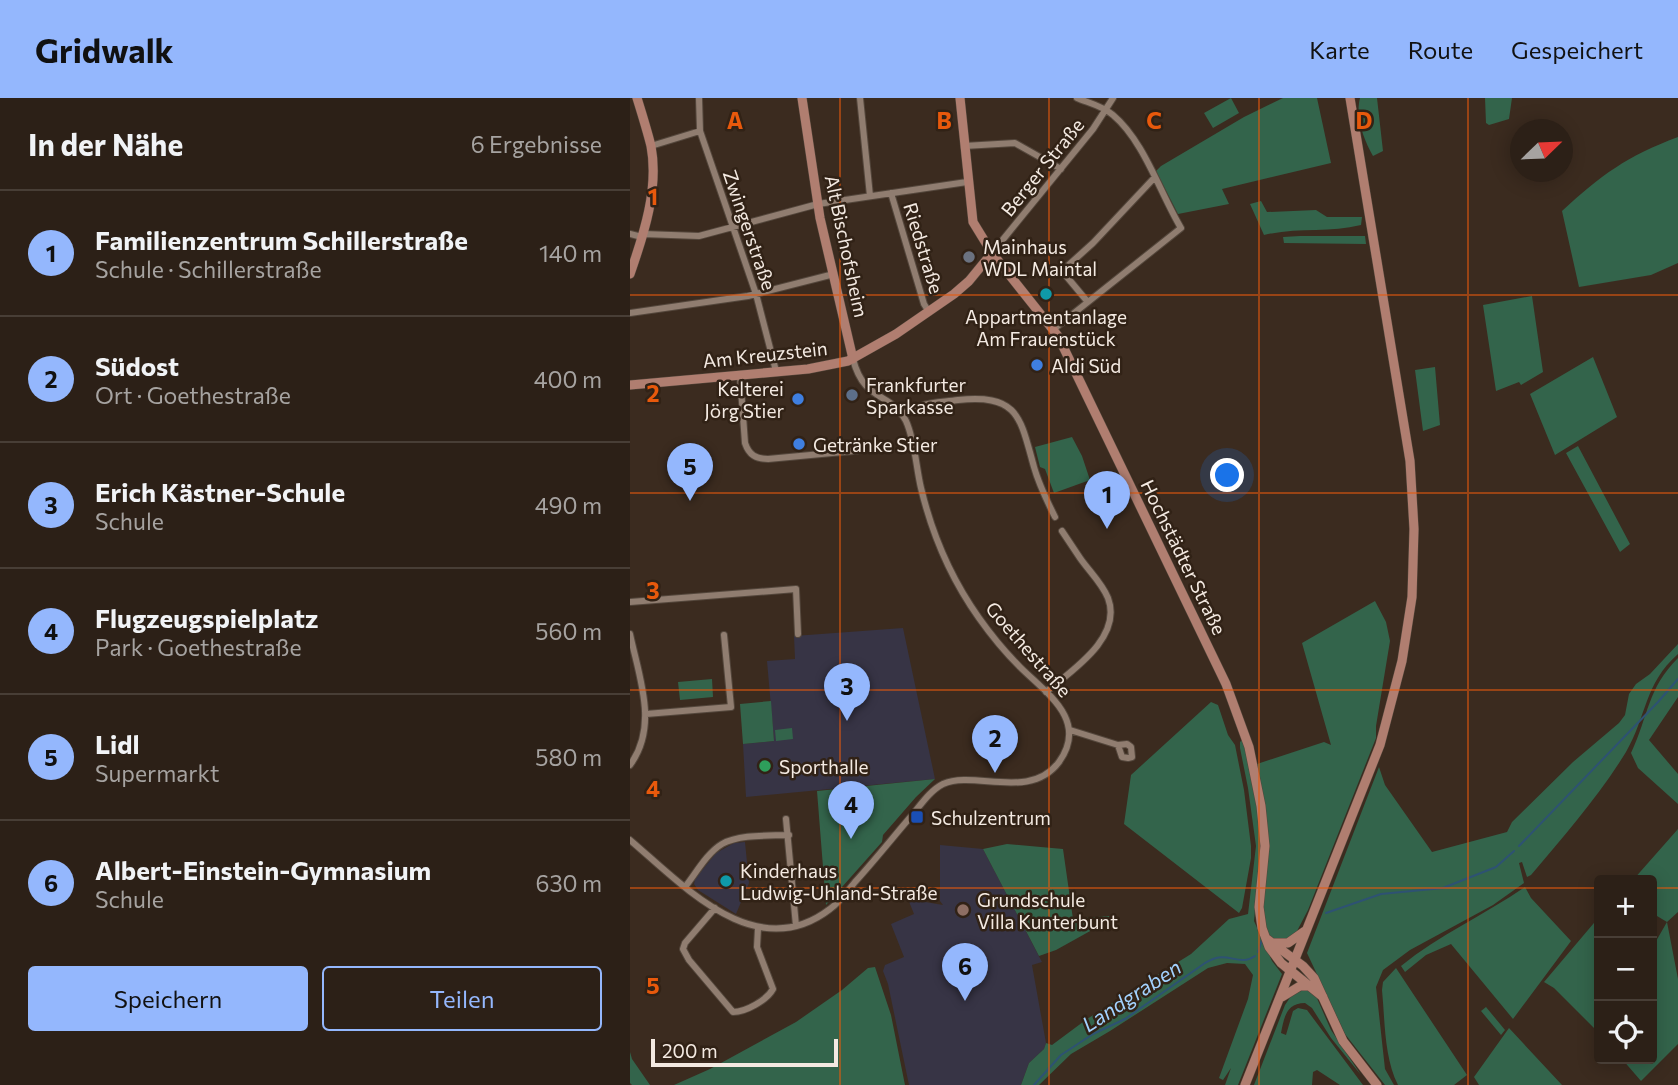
<!DOCTYPE html>
<html lang="de">
<head>
<meta charset="utf-8">
<style>
  :root { --surface:#2c2017; --page:#342820; --text:#f1f3f6; --muted:#a6a3a1; --line:#483e36; --accent:#94b7fd }
  body { margin:0; font-family:Commissioner,sans-serif; background:var(--page); color:var(--text) }
  .controls { position:absolute; right:21px; bottom:21px; display:grid; overflow:hidden; border-radius:7px; box-shadow:0 4px 18px #0003 }
  .controls button { width:63px; height:63px; display:grid; place-items:center; padding:0; border:0; border-bottom:2px solid var(--line); background:var(--surface); color:var(--text); font:35px sans-serif }
  .compass { position:absolute; left:880px; top:21px; width:63px; height:63px; border-radius:50%; background:var(--surface); box-shadow:0 4px 18px #0003; rotate:67deg }
  .scale { position:absolute; left:21px; bottom:18px; width:187px; box-sizing:border-box; padding-left:7px; border:4px solid #f4eae2; border-top:0; font-size:19px; line-height:24px; white-space:nowrap; color:#f4eae2; -webkit-text-stroke:5px #312216; paint-order:stroke }
  .you { position:absolute; left:598px; top:378px; width:24px; height:24px; margin:-18px; border:5px solid #fff; border-radius:50%; background:#1a73e8; box-shadow:0 0 0 10px #1a73e833 }
  .badge { display:grid; place-items:center; width:46px; height:46px; border-radius:50%; background:var(--accent); color:#111; font-size:23px; font-weight:700 }
  .pin { position:absolute; translate:-50% -58px; filter:drop-shadow(0 2px 4px #0008) }
  .pin::after { content:''; position:absolute; top:37px; width:24px; height:21px; background:inherit; clip-path:polygon(0 0,100% 0,50% 100%) }
  .list { margin:0; padding:0; list-style:none }
  h2 { display:flex; justify-content:space-between; align-items:center; height:91px; margin:0; padding:0 28px; font-size:30px }
  h2 small { font-size:23px; font-weight:400; color:var(--muted) }
  .list li { display:grid; grid-template-columns:46px 1fr auto; gap:21px; align-items:center; box-sizing:border-box; height:126px; padding:0 28px; border-top:2px solid var(--line) }
  .list b { display:block; font-size:26px; white-space:nowrap }
  .list p { margin:0; font-size:23px; white-space:nowrap; color:var(--muted) }
  .list em { font-size:23px; font-style:normal; color:var(--muted) }
  .actions { display:flex; gap:14px; padding:21px 28px }
  .actions a { flex:1; padding:16px 0; border:2px solid var(--accent); border-radius:7px; text-align:center; font-size:24px; color:var(--accent) }
  .actions .main { background:var(--accent); color:#111 }
  .icon { flex:none; width:38px; height:38px; fill:none; stroke:currentColor; stroke-width:2; stroke-linecap:round; stroke-linejoin:round }
  .map { position:relative; flex:none; width:1048px; height:987px; overflow:hidden }
  header { display:flex; align-items:center; gap:42px; box-sizing:border-box; height:98px; padding:0 35px; background:var(--accent); color:#111 }
  header strong { font-size:33px }
  nav { display:flex; gap:38px; margin-inline-start:auto; font-size:24px }
  main { display:flex }
  aside { flex:1; background:var(--surface) }
  .map>svg:first-child { display:block }
  .education { fill:#373445 }
  .green { fill:#33644b }
  .lines { fill:none; stroke-linecap:round; stroke-linejoin:round }
  .stream { stroke:#2e5273; stroke-width:2 }
  .street-casing { stroke:#54473c; stroke-width:8 }
  .secondary-casing { stroke:#54473c; stroke-width:10 }
  .street { stroke:#907d70; stroke-width:6 }
  .secondary { stroke:#b07e70; stroke-width:9 }
  .grid { fill:none; stroke:#e8590c; stroke-width:2; stroke-opacity:0.55 }
  .worship-dot { fill:#6b7280; stroke:#312216; stroke-width:2.5 }
  .culture-dot { fill:#0f9aa8; stroke:#312216; stroke-width:2.5 }
  .shop-dot { fill:#3f7fe0; stroke:#312216; stroke-width:2.5 }
  .service-dot { fill:#5c6f8a; stroke:#312216; stroke-width:2.5 }
  .leisure-dot { fill:#2e9e5b; stroke:#312216; stroke-width:2.5 }
  .transit-dot { fill:#1a4fb4; stroke:#312216; stroke-width:2.5 }
  .education-dot { fill:#8d6e63; stroke:#312216; stroke-width:2.5 }
  .labels { text-anchor:middle; dominant-baseline:central; stroke-width:5; stroke-linejoin:round; paint-order:stroke }
  .street-label { font-size:19px; fill:#f4eae2; stroke:#312216 }
  .poi-label { font-size:19px; fill:#f4eae2; stroke:#312216; text-anchor:start }
  .water-label { font-size:21px; font-style:italic; fill:#a3d2fe; stroke:#312216 }
  .grid-label { font-size:23px; text-anchor:middle; font-weight:bold; fill:#e8590c; stroke:#312216; stroke-width:5; stroke-linejoin:round; paint-order:stroke }
</style>
</head>
<body>
<header>
<strong>Gridwalk</strong>
<nav><a>Karte</a><a>Route</a><a>Gespeichert</a></nav>
</header>
<main>
<aside>
<h2>In der Nähe<small>6 Ergebnisse</small></h2>
<ul class="list">
<li><span class="badge">1</span><div><b>Familienzentrum Schillerstraße</b><p>Schule · Schillerstraße</p></div><em>140 m</em></li>
<li><span class="badge">2</span><div><b>Südost</b><p>Ort · Goethestraße</p></div><em>400 m</em></li>
<li><span class="badge">3</span><div><b>Erich Kästner-Schule</b><p>Schule</p></div><em>490 m</em></li>
<li><span class="badge">4</span><div><b>Flugzeugspielplatz</b><p>Park · Goethestraße</p></div><em>560 m</em></li>
<li><span class="badge">5</span><div><b>Lidl</b><p>Supermarkt</p></div><em>580 m</em></li>
<li><span class="badge">6</span><div><b>Albert-Einstein-Gymnasium</b><p>Schule</p></div><em>630 m</em></li>
</ul>
<div class="actions"><a class="main">Speichern</a><a>Teilen</a></div>
</aside>
<div class="map">
<svg width="1048" height="987" viewBox="0 0 1048 987">
  <rect width="100%" height="100%" fill="#3b2b1f"/>
  <!-- education -->
  <path class="education" d="M273 530 305 681 116 699 113 646 144 643 137 563 165 561 164 538Z
    M115 744 119 785 106 816 68 792 64 786 65 781 86 755 104 745Z
    M310 747 353 751 412 864 402 867 416 945 414 951 399 965 391 987H279L258 886 253 873 255 867 274 859 261 826 284 816 278 801 313 807 310 803Z"/>
  <!-- green -->
  <path class="green" d="M601 0 609 15 583 30 574 15Z
    M653 0H687L701 65 592 91 599 106 548 116 526 73 531 68 614 19Z
    M730 0H747L753 53 743 58C734 42 725 19 730 0Z
    M855 0H882L879 21 859 27 856 25Z
    M1048 39V165L1021 177 949 189 932 113C971 77 997 58 1048 39Z
    M631 103 637 114 686 112 697 119H732L731 127C699 135 667 129 634 137L620 106Z
    M670 138H735L736 146 654 145 653 139Z
    M902 198 913 274 891 287 889 284 866 293 853 207Z
    M963 259 987 319 925 357 900 296Z
    M805 269 810 327 793 333 785 272Z
    M442 339 452 358 460 382 424 395 415 371 410 369 405 349Z
    M948 348 1000 446 990 454 936 355Z
    M745 503 756 524 760 543 746 628V640L678 812 667 833 655 842 642 841 636 834 631 809 636 772 627 666 694 644 701 647 672 545Z
    M1048 546V556C1014 586 1017 618 996 654 969 698 934 738 901 777L897 779 892 764 889 765 894 785 863 807 780 852 753 872 746 889 755 971 764 987H755L715 936 677 855 749 669 755 687 802 754 877 734 882 724 943 664 989 625 995 617 999 596 1006 586 1020 576Z
    M1048 560V599L1019 642 1048 676V706L1008 670 1001 655C1019 617 1017 591 1048 560Z
    M82 581 83 599 50 602 48 584Z
    M141 603 144 643 113 646 110 606Z
    M581 604 588 607 598 637 605 647 614 692 621 748V760L612 810 609 815 494 726 501 677Z
    M162 630 163 641 146 643 145 632Z
    M613 641 625 688 631 748 624 823 642 863 652 876 608 987H595L601 970 593 982 589 980 618 901 623 877 615 866 597 865 578 870 480 933 441 956 409 987H391L399 965 414 951 416 945 422 947 457 921 561 856 599 821 618 816 626 748 618 690 610 650V644Z
    M305 681 286 699 253 737 252 744 196 807 187 693Z
    M1048 731V814L1037 824 1048 881V946L1011 983 992 961H1022V850L1037 824 1022 815V782H1003Z
    M377 746 433 751 443 821 479 818 480 822 426 852 409 858 353 751Z
    M895 789 901 800 941 843 883 921 821 846 796 857 775 874 771 868C809 837 854 817 895 789Z
    M969 819V935L924 890 914 884Z
    M245 869 261 917 275 987H44L80 971 166 924 212 892 238 870Z
    M766 870 837 977 824 987H768C754 959 755 923 752 892L753 884Z
    M673 892 679 893 686 898 701 932 731 977 701 940 682 910 675 905C656 905 654 920 651 935L656 937 663 913 668 910 677 912 733 987H710L687 972 683 974 682 987H624L655 907 661 898Z
    M856 909 875 932 871 937 851 913Z
    M879 930 932 987H849L844 979Z
    M0 954 2 961 20 987H2L0 985Z"/>
  <g class="lines">
    <!-- stream -->
    <path class="stream" d="M889 748 1028 604 1048 581
      M696 815 751 796 813 790 866 769 884 753
      M628 854 632 842
      M404 987 431 957 463 936 495 921 575 865C579 863 582 861 586 860 600 856 611 868 625 858"/>
    <defs>
      <path id="street" d="M69 0 70 33 126 196 146 273
        M230 0 240 98
        M21 48 70 33
        M334 48 385 45 431 71
        M261 95 294 206 299 214
        M0 136 12 139
        M13 136 69 138 188 106 337 84
        M362 155 463 31 483 0
        M457 203 432 173 463 145 525 79
        M0 215 118 198 204 176
        M424 231 551 130C530 95 514 43 483 17 473 8 459 5 447 0
        M110 277 115 345C119 357 126 361 138 361L234 352
        M272 317C289 304 308 305 328 302 389 296 390 319 404 369 409 387 417 403 425 419
        M0 504 166 491 168 536
        M0 536C9 579 29 628 0 667
        M416 594C441 573 493 540 478 500 472 485 459 473 450 460 444 451 438 442 432 433
        M16 616 101 609 94 537
        M440 632 488 647 497 646 501 649 502 659 498 660 492 659 488 647
        M156 721 166 828
        M0 742C53 787 126 868 200 811 210 804 217 794 225 784 245 762 264 738 283 716 292 705 301 692 313 686 345 672 400 703 429 664 459 622 416 595 390 569 375 554 361 537 349 520 322 482 302 436 291 390 286 369 285 343 276 323 262 294 234 305 223 261
        M55 789C66 775 77 755 92 746 110 736 139 738 159 737
        M85 810 55 845 53 851 59 862 103 914C116 914 137 902 143 891L127 849 128 830"/>
      <path id="secondary" d="M172 0 190 120 223 261
        M330 0 343 124 362 155 428 238 596 586 619 649 631 708 635 748 629 809 632 830 639 849 651 865 693 899
        M0 176C14 136 29 90 21 48 17 32 12 16 7 0
        M0 287 178 271 218 263 266 236 324 196 339 183 362 155
        M637 841 673 868 684 880 713 943 747 987
        M643 845H658L675 833
        M652 899 670 888H682
        M615 987 750 647 772 563 782 499 784 431 780 363 720 0"/>
    </defs>
    <!-- street casing -->
    <use href="#street" class="street-casing"/>
    <!-- secondary casing -->
    <use href="#secondary" class="secondary-casing"/>
    <!-- street -->
    <use href="#street" class="street"/>
    <!-- secondary -->
    <use href="#secondary" class="secondary"/>
  </g>
  <!-- grid -->
  <path class="grid" d="M210 0V987M419 0V987M629 0V987M838 0V987M0 197H1048M0 395H1048M0 592H1048M0 790H969M1022 790H1048"/>
  <!-- markers -->
  <circle class="worship-dot" cx="339" cy="159" r="7"/>
  <g class="culture-dot">
    <circle cx="416" cy="196" r="7"/>
    <circle cx="96" cy="783" r="7"/>
  </g>
  <g class="shop-dot">
    <circle cx="407" cy="267" r="7"/>
    <circle cx="168" cy="301" r="7"/>
    <circle cx="169" cy="346" r="7"/>
  </g>
  <circle class="service-dot" cx="222" cy="297" r="7"/>
  <circle class="leisure-dot" cx="135" cy="668" r="7"/>
  <rect class="transit-dot" x="280" y="712" width="14" height="14" rx="3.5"/>
  <circle class="education-dot" cx="333" cy="812" r="7"/>
  <g class="labels">
    <!-- street labels -->
    <g class="street-label">
      <text transform="translate(412 69) rotate(-51)">Berger Straße</text>
      <text transform="translate(120 132) rotate(71)">Zwingerstraße</text>
      <text transform="translate(217 148) rotate(78)">Alt Bischofsheim</text>
      <text transform="translate(294 150) rotate(73)">Riedstraße</text>
      <text transform="translate(135 256) rotate(-6)">Am Kreuzstein</text>
      <text transform="translate(554 459) rotate(64)">Hochstädter Straße</text>
      <text transform="translate(399 551) rotate(49)">Goethestraße</text>
    </g>
    <!-- poi labels -->
    <g class="poi-label">
      <text x="353" y="148">Mainhaus<tspan x="353" dy="22">WDL Maintal</tspan></text>
      <text x="416" y="218" text-anchor="middle">Appartmentanlage<tspan x="416" dy="22">Am Frauenstück</tspan></text>
      <text x="421" y="267">Aldi Süd</text>
      <text x="236" y="286">Frankfurter<tspan x="236" dy="22">Sparkasse</tspan></text>
      <text x="154" y="290" text-anchor="end">Kelterei<tspan x="154" dy="22">Jörg Stier</tspan></text>
      <text x="183" y="346">Getränke Stier</text>
      <text x="149" y="668">Sporthalle</text>
      <text x="301" y="719">Schulzentrum</text>
      <text x="110" y="772">Kinderhaus<tspan x="110" dy="22">Ludwig-Uhland-Straße</tspan></text>
      <text x="347" y="801">Grundschule<tspan x="347" dy="22">Villa Kunterbunt</tspan></text>
    </g>
    <!-- water labels -->
    <g class="water-label">
      <text transform="translate(501 897) rotate(-33)">Landgraben</text>
    </g>
  </g>
  <g class="grid-label">
    <text x="105" y="31">A</text>
    <text x="314" y="31">B</text>
    <text x="524" y="31">C</text>
    <text x="734" y="31">D</text>
    <text x="23" y="107">1</text>
    <text x="23" y="304">2</text>
    <text x="23" y="501">3</text>
    <text x="23" y="699">4</text>
    <text x="23" y="896">5</text>
  </g>
</svg>
<div class="controls">
<button>+</button>
<button>−</button>
<button><svg class="icon" aria-label="locate" viewBox="0 0 24 24"><circle cx="12" cy="12" r="6"/><path d="M12 2v4M12 18v4M2 12h4M18 12h4"/></svg></button>
</div>
<svg class="compass" viewBox="-18 -18 36 36"><path d="M0-13l5 13h-10z" fill="#e53935"/><path d="M0 13l5-13h-10z" fill="#a6a3a1"/></svg>
<div class="scale">200 m</div>
<div class="you"></div>
<div class="pin badge" style="left:477px;top:431px">1</div>
<div class="pin badge" style="left:365px;top:675px">2</div>
<div class="pin badge" style="left:217px;top:623px">3</div>
<div class="pin badge" style="left:221px;top:741px">4</div>
<div class="pin badge" style="left:60px;top:403px">5</div>
<div class="pin badge" style="left:335px;top:903px">6</div>
</div>
</main>
</body>
</html>
